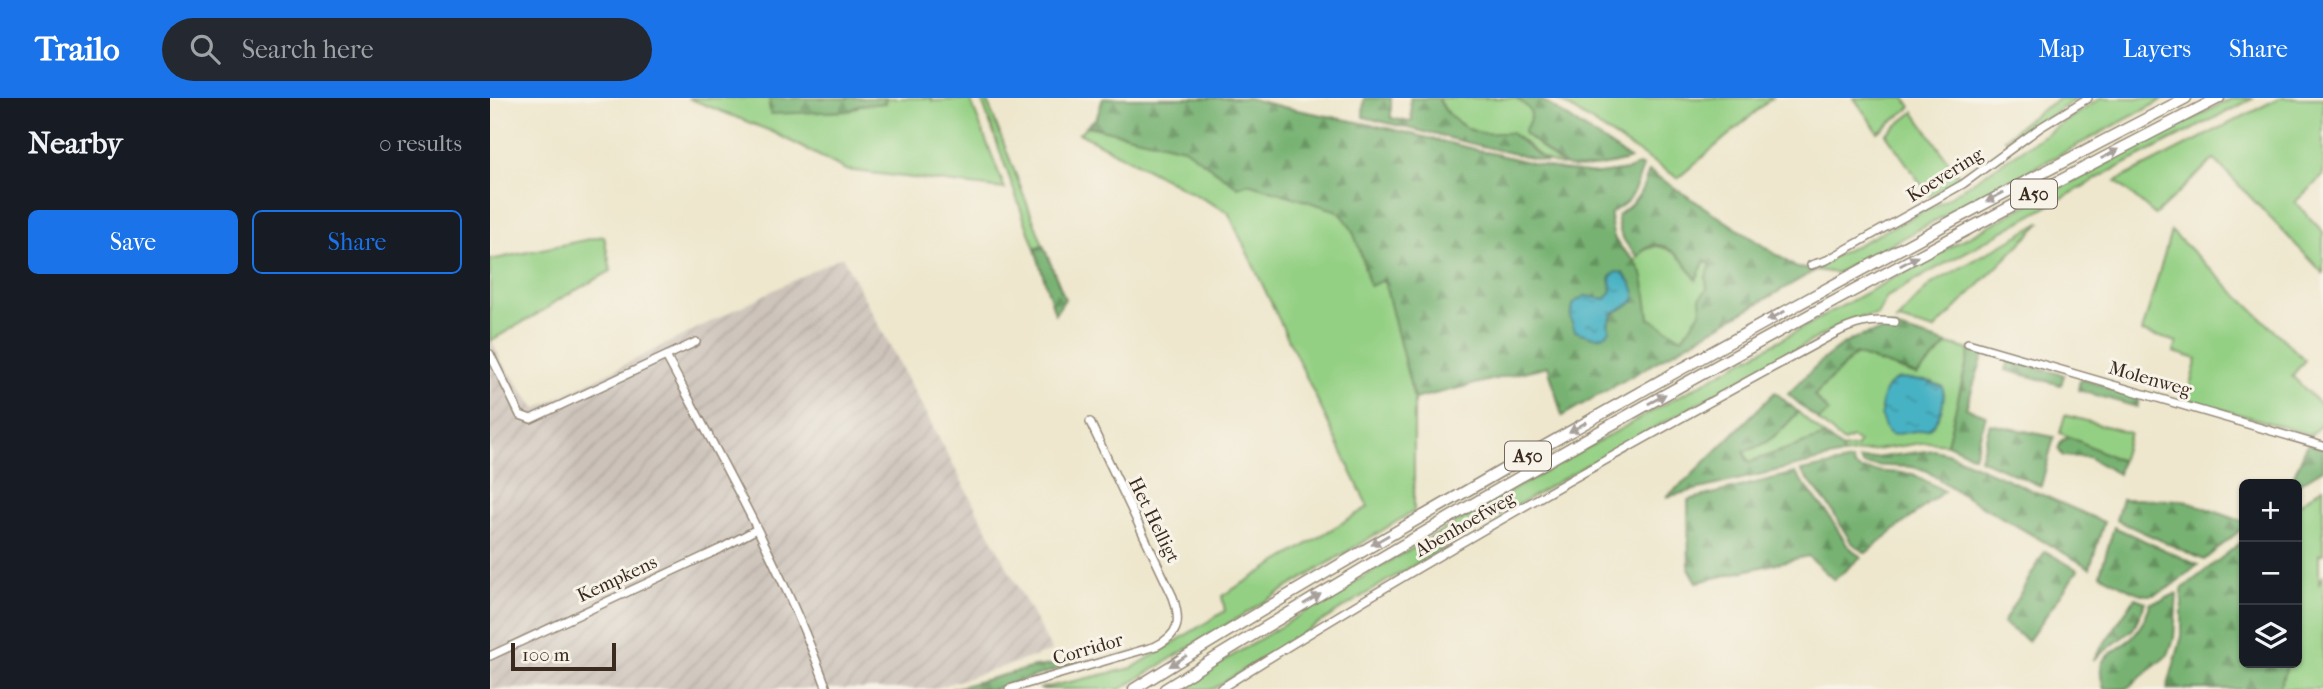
<!DOCTYPE html>
<html lang="en">
<head>
<meta charset="utf-8">
<style>
  :root { --surface:#171b24; --page:#242831; --text:#f1f3f6; --muted:#9ea1a6; --line:#363941; --accent:#1a73e8 }
  body { margin:0; font-family:"IM FELL French Canon",serif; background:var(--page); color:var(--text) }
  .controls { position:absolute; right:21px; bottom:21px; display:grid; overflow:hidden; border-radius:10px; box-shadow:0 2px 5px #0004 }
  .controls button { width:63px; height:63px; display:grid; place-items:center; padding:0; border:0; border-bottom:2px solid var(--line); background:var(--surface); color:var(--text); font:35px sans-serif }
  .scale { position:absolute; left:21px; bottom:18px; width:105px; box-sizing:border-box; padding-left:7px; border:4px solid #3b2a1e; border-top:0; font-size:19px; line-height:24px; white-space:nowrap; color:#3b2a1e; -webkit-text-stroke:5px #f7f3e8; paint-order:stroke }
  .list { margin:0; padding:0; list-style:none }
  h2 { display:flex; justify-content:space-between; align-items:center; height:91px; margin:0; padding:0 28px; font-size:30px }
  h2 small { font-size:23px; font-weight:400; color:var(--muted) }
  .actions { display:flex; gap:14px; padding:21px 28px }
  .actions a { flex:1; padding:16px 0; border:2px solid var(--accent); border-radius:10px; text-align:center; font-size:24px; color:var(--accent) }
  .actions .main { background:var(--accent); color:#fff }
  .icon { flex:none; width:38px; height:38px; fill:none; stroke:currentColor; stroke-width:2; stroke-linecap:round; stroke-linejoin:round }
  .map { position:relative; flex:none; width:1833px; height:591px; overflow:hidden }
  header { display:flex; align-items:center; gap:42px; box-sizing:border-box; height:98px; padding:0 35px; background:var(--accent); color:#fff }
  header strong { font-size:33px }
  nav { display:flex; gap:38px; margin-inline-start:auto; font-size:24px }
  .search { width:490px; height:63px; background:var(--page); display:flex; align-items:center; gap:18px; box-sizing:border-box; padding:0 24px; border-radius:38px; color:var(--muted); font-size:26px }
  main { display:flex }
  aside { flex:1; background:var(--surface) }
  .map>svg:first-child { display:block }
  .industrial { fill:url(#industrial-furrows) }
  .grass { fill:#94d084; stroke:#687d51; stroke-width:2; fill-rule:evenodd }
  .forest { fill:url(#forest-firs); stroke:#596e48; stroke-width:2; fill-rule:evenodd }
  .water { fill:url(#water-ripples); stroke:#416e71; stroke-width:2 }
  .lines { fill:none; stroke-linecap:round; stroke-linejoin:round }
  .minor-casing { stroke:#948876; stroke-width:10 }
  .highway-casing { stroke:#948876; stroke-width:13 }
  .minor { stroke:#fff; stroke-width:7 }
  .highway { stroke:#fff; stroke-width:10 }
  .oneway { fill:#a79f9a }
  .labels { text-anchor:middle; dominant-baseline:central; stroke-width:6; stroke-linejoin:round; paint-order:stroke }
  .shield { fill:#f7f3e8; stroke:#73665b; stroke-width:2 }
  .shield-label { font-size:18px; font-weight:bold; fill:#3b2a1e }
  .street-label { font-size:19px; fill:#3b2a1e; stroke:#f7f3e8 }
</style>
</head>
<body>
<header>
<strong>Trailo</strong>
<div class="search"><svg class="icon" aria-label="search" viewBox="0 0 24 24"><circle cx="10" cy="10" r="6"/><path d="M15 15l6 6"/></svg>Search here</div>
<nav><a>Map</a><a>Layers</a><a>Share</a></nav>
</header>
<main>
<aside>
<h2>Nearby<small>0 results</small></h2>
<ul class="list">
</ul>
<div class="actions"><a class="main">Save</a><a>Share</a></div>
</aside>
<div class="map">
<svg width="1833" height="591" viewBox="0 0 1833 591">
  <defs>
    <pattern id="industrial-furrows" width="10" height="10" patternUnits="userSpaceOnUse" patternTransform="scale(1.75)"><rect width="10" height="10" fill="#ccc2b9"/><path d="M-1 1l2-2M0 10L10 0M9 11l2-2" fill="none" stroke="#b0a79f"/></pattern>
    <pattern id="forest-firs" width="22" height="20" patternUnits="userSpaceOnUse" patternTransform="scale(1.75)"><rect width="22" height="20" fill="#77b272"/><path d="M5 1l3.5 6h-7zM16 11l3.5 6h-7z" fill="#63915d"/></pattern>
    <pattern id="water-ripples" width="26" height="14" patternUnits="userSpaceOnUse" patternTransform="scale(1.75)"><rect width="26" height="14" fill="#47b2c4"/><path d="M2 4q2-2 4 0t4 0M15 11q2-2 4 0t4 0" fill="none" stroke="#3c919f"/></pattern>
  </defs>
  <rect width="100%" height="100%" fill="#f7f3e8"/>
  <filter id="ink" filterUnits="userSpaceOnUse"><feTurbulence type="fractalNoise" baseFrequency=".0143" numOctaves="2"/><feDisplacementMap in="SourceGraphic" scale="14" xChannelSelector="R" yChannelSelector="G"/><feConvolveMatrix kernelMatrix="1 2 1 2 8 2 1 2 1" color-interpolation-filters="sRGB"/></filter>
  <filter id="wash" filterUnits="userSpaceOnUse"><feTurbulence type="fractalNoise" baseFrequency=".00686" numOctaves="4" result="noise"/><feDisplacementMap in="SourceGraphic" scale="28" xChannelSelector="R" yChannelSelector="G"/><feGaussianBlur stdDeviation="1.57" result="paint"/><feColorMatrix in="noise" values="0 0 0 0 0 0 0 0 0 0 0 0 0 0 0 0 0 1.4 0 .05"/><feComposite in="paint" operator="in"/></filter>
  <g filter="url(#wash)">
    <rect width="100%" height="100%" fill="#eee7cd"/>
    <!-- industrial -->
    <path class="industrial" d="M352 158 562 553 443 591H0V238L11 263 46 311Z"/>
    <!-- grass -->
    <path class="grass" d="M198 0H280L281 15 359 13 370 7 396 4 395 0H441L442 3 480 1 515 91 356 72 283 34Z
      M491 0H496L553 147 545 151Z
      M948 0H1026L1040 11 1042 16 1035 36 1075 68C1044 62 1048 51 1025 38 1016 32 1004 37 993 35 975 33 955 16 948 0Z
      M1065 0H1282L1188 80Z
      M1364 0H1415L1421 9 1388 34Z
      M1570 0H1587L1521 45 1515 41 1535 23Z
      M1611 0H1676L1347 175 1326 172 1337 162 1452 104Z
      M1743 0H1764L1621 73 1433 178 1397 199 1387 217 1363 221 1345 230 1090 371 895 484 723 591H689C879 472 1075 361 1272 252 1428 166 1584 80 1743 0Z
      M1789 0H1833V78L1805 104 1833 134V175L1724 61 1665 117 1626 83Z
      M1424 14 1470 80 1439 98 1396 36Z
      M597 28 694 50 748 89 756 86H761L846 112C866 123 873 166 880 188L894 181 924 301V413L631 591H549L642 570 735 513 732 498 878 409 738 114 589 35Z
      M1552 124 1444 232 1409 222 1405 224 1440 187Z
      M1681 133 1815 262 1802 278 1833 309V324L1821 337 1696 301 1707 261 1684 254 1687 244 1652 234Z
      M114 138 121 173 66 203 56 211 0 243V162Z
      M1166 148C1186 151 1196 164 1206 181L1215 162 1221 167 1216 179 1217 191 1211 198 1212 210 1208 219 1192 241 1159 220 1152 176 1144 164 1152 153Z
      M1458 246 1480 252 1457 346 1438 344 1352 357V351L1367 349 1369 344 1362 340 1354 344 1351 342 1328 322 1338 314 1323 299 1366 256 1427 277ZM1409 281 1443 284 1454 296 1449 316 1443 327Z
      M1308 314 1335 338 1259 364 1253 352C1277 349 1293 331 1308 314Z
      M1575 317 1640 335 1631 363 1570 335Z
      M1833 389V456H1829V485L1833 478V591H1789L1798 565H1807V408Z"/>
    <!-- forest -->
    <path class="forest" d="M280 0H395L396 5 370 7 359 13 281 16 279 8Z
      M613 0H758L793 9 897 30 1071 72 1108 76 1138 72 1149 67 1153 69 1143 96 1137 104 1121 115C1119 155 1142 150 1152 176 1156 190 1157 206 1159 220L1192 240 1211 213 1210 200 1217 191 1216 179 1221 167 1215 162 1206 182C1196 163 1168 129 1148 159 1136 147 1127 136 1128 117 1148 103 1151 96 1159 73L1307 170 1326 172 1072 318 1058 268 924 301 894 182 880 188C873 167 866 123 845 112L761 86H756L748 89 694 50 597 28 607 19ZM1120 179 1135 209 1123 215 1118 226 1100 236 1095 235 1084 205 1095 198 1116 201 1122 193Z
      M874 0H901V20L919 24 922 22 920 0H948C955 16 974 33 992 35 1002 36 1012 34 1021 35L1057 64 873 19Z
      M1026 0H1049L1140 61C1126 66 1088 74 1074 67 1062 61 1047 44 1035 36L1034 33C1045 15 1043 12 1026 0Z
      M553 147 575 201 565 216 545 151Z
      M1402 229 1458 246 1427 277 1365 256 1324 298 1339 314 1328 322 1298 296C1321 273 1336 255 1365 240 1377 235 1390 235 1402 229Z
      M1480 252 1494 255 1476 310 1496 317 1484 358 1457 346Z
      M1519 262 1574 277 1571 287 1516 272Z
      M1590 281 1650 297 1647 309 1588 292Z
      M1285 294 1308 314C1293 331 1277 349 1254 353L1257 363 1259 364 1335 338 1352 351V357L1176 399 1198 381Z
      M1500 326 1564 339 1551 388 1490 361Z
      M1580 339 1631 363 1628 376 1598 359 1573 358 1568 351 1572 342Z
      M1818 345 1833 350V371L1810 385 1804 377Z
      M1444 352 1460 356 1614 424 1600 470 1471 396 1435 372 1422 369 1374 367 1369 362Z
      M1362 363 1364 368 1371 372 1423 376 1454 393 1376 455 1361 444 1340 409 1311 373Z
      M1305 375 1336 413 1357 447 1371 459 1344 482 1318 458 1207 484 1199 470 1198 402Z
      M1632 401 1693 402 1754 424V429L1714 462 1626 422Z
      M1624 429 1708 467C1659 506 1665 505 1610 476Z
      M1754 442V565H1798L1789 591H1677L1692 538V491Z
      M1555 453 1588 472 1538 543 1513 525Z
      M1687 495 1684 540 1678 557 1636 591H1614C1603 554 1621 561 1642 539 1652 529 1656 517 1661 505L1673 502Z
      M1645 500 1656 504 1643 531 1603 562Z
      M591 564 504 591H461L544 569Z"/>
    <!-- water -->
    <path class="water" d="M1126 174 1133 175C1140 183 1147 192 1145 203L1123 215 1118 226 1120 232C1112 244 1096 237 1085 233L1080 219 1084 205 1095 198 1116 201 1122 193 1120 179Z
      M1409 281 1436 283 1452 288C1457 301 1450 323 1438 331L1402 337C1385 326 1388 287 1409 281Z"/>
  </g>
  <g filter="url(#ink)">
    <g class="lines">
      <defs>
        <path id="minor" d="M1321 167 1337 162 1473 86 1551 29 1598 0
          M1478 245 1833 348
          M0 256 30 317 41 321 206 244
          M176 258C234 366 295 475 337 591
          M0 558 230 451 267 431
          M519 591 666 548C690 536 691 523 683 499L600 324
          M730 591C929 465 1135 350 1342 237 1364 225 1380 221 1405 224"/>
        <path id="highway" d="M644 591C770 512 900 437 1030 362 1249 237 1471 116 1696 0
          M675 591C1017 378 1371 184 1729 0"/>
      </defs>
      <!-- minor casing -->
      <use href="#minor" class="minor-casing"/>
      <!-- highway casing -->
      <use href="#highway" class="highway-casing"/>
      <!-- minor -->
      <use href="#minor" class="minor"/>
      <!-- highway -->
      <use href="#highway" class="highway"/>
    </g>
    <!-- one-way arrows -->
    <defs><path id="oneway-solid" d="M-6-.8H1V-3.2L6.5 0L1 3.2V.8H-6Z" transform="scale(1.75)"/></defs>
    <g class="oneway">
      <use href="#oneway-solid" transform="translate(1620 56) rotate(-27)"/>
      <use href="#oneway-solid" transform="translate(1505 99) rotate(152)"/>
      <use href="#oneway-solid" transform="translate(1419 163) rotate(-28)"/>
      <use href="#oneway-solid" transform="translate(1286 218) rotate(152)"/>
      <use href="#oneway-solid" transform="translate(1167 301) rotate(-29)"/>
      <use href="#oneway-solid" transform="translate(1088 329) rotate(150)"/>
      <use href="#oneway-solid" transform="translate(890 442) rotate(150)"/>
      <use href="#oneway-solid" transform="translate(822 501) rotate(-31)"/>
      <use href="#oneway-solid" transform="translate(688 563) rotate(148)"/>
    </g>
  </g>
  <g class="labels">
    <!-- shield labels -->
    <g class="shield">
      <rect x="1521" y="81.5" width="46" height="29" rx="5"/>
      <rect x="1015" y="343.5" width="46" height="29" rx="5"/>
    </g>
    <g class="shield-label">
      <text x="1544" y="96">A50</text>
      <text x="1038" y="358">A50</text>
    </g>
    <!-- street labels -->
    <g class="street-label">
      <text transform="translate(1455 77) rotate(-32)">Koevering</text>
      <text transform="translate(1660 281) rotate(16)">Molenweg</text>
      <text transform="translate(664 422) rotate(64)">Het Helligt</text>
      <text transform="translate(975 426) rotate(-30)">Abenhoefweg</text>
      <text transform="translate(127 481) rotate(-25)">Kempkens</text>
      <text transform="translate(598 551) rotate(-16)">Corridor</text>
    </g>
  </g>
</svg>
<div class="controls">
<button>+</button>
<button>−</button>
<button><svg class="icon" aria-label="layers" viewBox="0 0 24 24"><path d="M12 4l9 5-9 5-9-5zM3 14l9 5 9-5"/></svg></button>
</div>
<div class="scale">100 m</div>
</div>
</main>
</body>
</html>
